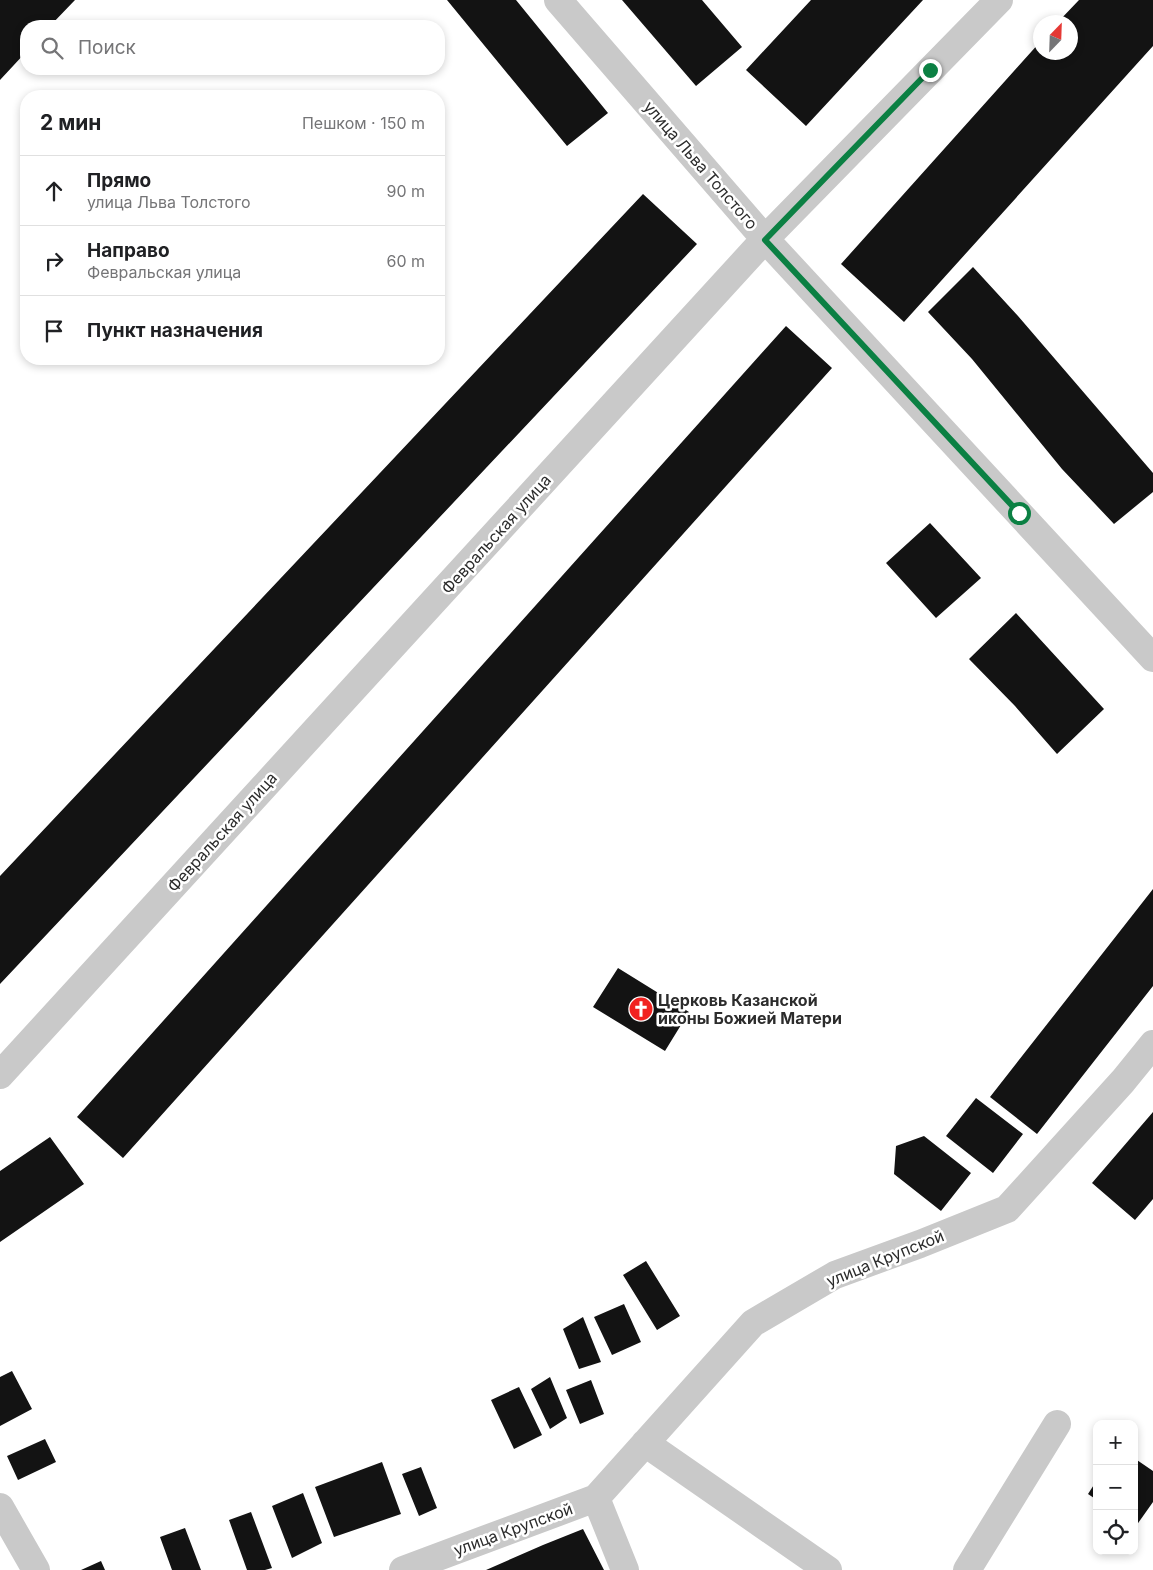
<!DOCTYPE html>
<html lang="ru">
<head>
<meta charset="utf-8">
<style>
  :root { --surface:#fff; --page:#f2f2f2; --text:#202124; --muted:#757577; --line:#e0e0e0 }
  body { margin:0; font-family:Inter,sans-serif; background:var(--page); color:var(--text) }
  .controls { position:absolute; right:15px; bottom:15px; display:grid; overflow:hidden; border-radius:10px; box-shadow:0 2px 8px #0003 }
  .controls button { width:45px; height:45px; display:grid; place-items:center; padding:0; border:0; border-bottom:1px solid var(--line); background:var(--surface); color:var(--text); font:25px sans-serif }
  .compass { position:absolute; left:1033px; top:15px; width:45px; height:45px; border-radius:50%; background:var(--surface); box-shadow:0 2px 8px #0003; rotate:23deg }
  .stop { position:absolute; width:15px; height:15px; margin:-11px; border:4px solid #0b8043; border-radius:50%; background:#fff }
  .stop.end { background:#0b8043; border-color:#fff; box-shadow:0 1px 5px #0008 }
  .list { margin:0; padding:0; list-style:none }
  h2 { display:flex; justify-content:space-between; align-items:center; height:65px; margin:0; padding:0 20px; font-size:21px }
  h2 small { font-size:16px; font-weight:400; color:var(--muted) }
  .list li { display:grid; grid-template-columns:32px 1fr auto; gap:15px; align-items:center; box-sizing:border-box; height:70px; padding:0 20px; border-top:1px solid var(--line) }
  .list b { display:block; font-size:19px; white-space:nowrap }
  .list p { margin:0; font-size:16px; white-space:nowrap; color:var(--muted) }
  .list em { font-size:16px; font-style:normal; color:var(--muted) }
  .icon { flex:none; width:28px; height:28px; fill:none; stroke:currentColor; stroke-width:2; stroke-linecap:round; stroke-linejoin:round }
  .map { position:relative; flex:none; width:1153px; height:1570px; overflow:hidden }
  .search { position:absolute; background:var(--surface); box-shadow:0 2px 8px #0003; left:20px; top:20px; width:425px; height:55px; display:flex; align-items:center; gap:12px; box-sizing:border-box; padding:0 18px; border-radius:20px; color:var(--muted); font-size:19px }
  .panel { position:absolute; background:var(--surface); box-shadow:0 2px 8px #0003; left:20px; top:90px; width:425px; height:275px; border-radius:20px }
  .map>svg:first-child { display:block }
  .building { fill:#131313 }
  .lines { fill:none; stroke-linecap:round; stroke-linejoin:round }
  .minor { stroke:#c9c9c9; stroke-width:28 }
  .route { stroke:#0b8043; stroke-width:6 }
  .labels { text-anchor:middle; dominant-baseline:central; stroke-width:5; stroke-linejoin:round; paint-order:stroke }
  .street-label { font-size:16px; fill:#2c2c2c; stroke:#fff }
  .poi-label { font-size:16px; font-weight:bold; fill:#2c2c2c; stroke:#fff; text-anchor:start }
</style>
</head>
<body>
<div class="map">
<svg width="1153" height="1570" viewBox="0 0 1153 1570">
  <rect width="100%" height="100%" fill="#fff"/>
  <!-- building -->
  <path class="building" d="M0 0H75L50 26H26V52L0 80Z
    M447 0H516L608 113 567 146Z
    M622 0H702L742 47 696 86Z
    M811 0H923L806 126 746 70Z
    M1079 0H1153V46L904 322 841 264 1040 42V52H1070V22H1058Z
    M643 194 697 244 0 984V876Z
    M973 267 1018 316 1153 473V492L1114 524 1062 469 972 359 928 312Z
    M786 326 832 368 123 1158 77 1117Z
    M930 523 981 578 936 618 886 563Z
    M1016 613 1104 709 1057 754 1015 706 969 659Z
    M1153 889V986L1037 1134 990 1097Z
    M618 968 689 1012 665 1051 593 1007Z
    M976 1098 1023 1134 993 1173 946 1136Z
    M1153 1112V1199L1135 1220 1092 1183Z
    M924 1136 971 1173 941 1211 894 1174 896 1146Z
    M50 1137 84 1184 0 1242V1171Z
    M646 1261 680 1316 657 1330 623 1275Z
    M624 1304 641 1342 612 1355 594 1317Z
    M583 1317 601 1362 579 1369 563 1329Z
    M12 1371 32 1409 0 1426V1377Z
    M550 1377 567 1418 550 1429 531 1389Z
    M591 1380 604 1414 580 1424 566 1390Z
    M519 1387 542 1435 514 1449 491 1400Z
    M45 1439 56 1462 18 1480 7 1456Z
    M1134 1458 1153 1471V1502L1136 1526 1134 1525Z
    M382 1462 401 1514 334 1537 315 1487Z
    M421 1467 437 1508 419 1516 402 1474Z
    M1097 1480V1500L1088 1494Z
    M303 1493 322 1543 292 1558 272 1506Z
    M251 1512 272 1568 265 1570H247L229 1520Z
    M185 1528 201 1570H172L160 1537Z
    M583 1529 604 1570H486L543 1545Z
    M101 1561 105 1570H81Z"/>
  <g class="lines">
    <!-- minor -->
    <path class="minor" d="M558 0 765 239 1153 658
      M0 1075 765 239 999 0
      M645 1443 828 1570
      M596 1498 625 1570
      M0 1507 36 1570
      M403 1570 596 1498 753 1323 835 1275 920 1244 1007 1209 1123 1081 1153 1044
      M967 1570 1057 1424"/>
  </g>
  <g class="lines">
    <!-- route -->
    <path class="route" d="M930 70 765 240 1019 513"/>
  </g>
  <!-- icons -->
  <defs>
    <symbol id="church-disc" viewBox="-11 -11 22 22"><circle r="9.5" fill="#f12220" stroke="#fff"/><path d="M-1.2-6h2.4v3.5h3.3v2.4h-3.3V6h-2.4V-.1h-3.3v-2.4h3.3Z" fill="#fff"/></symbol>
  </defs>
  <g fill-rule="evenodd">
    <use href="#church-disc" x="627" y="995" width="28" height="28"/>
  </g>
  <g class="labels">
    <!-- street labels -->
    <g class="street-label">
      <text transform="translate(701 165) rotate(49)">улица Льва Толстого</text>
      <text transform="translate(496 534) rotate(-48)">Февральская улица</text>
      <text transform="translate(222 832) rotate(-48)">Февральская улица</text>
      <text transform="translate(885 1258) rotate(-22)">улица Крупской</text>
      <text transform="translate(513 1529) rotate(-20)">улица Крупской</text>
    </g>
    <!-- poi labels -->
    <g class="poi-label">
      <text x="658" y="1000">Церковь Казанской<tspan x="658" dy="18">иконы Божией Матери</tspan></text>
    </g>
  </g>
</svg>
<div class="controls">
<button>+</button>
<button>−</button>
<button><svg class="icon" aria-label="locate" viewBox="0 0 24 24"><circle cx="12" cy="12" r="6"/><path d="M12 2v4M12 18v4M2 12h4M18 12h4"/></svg></button>
</div>
<svg class="compass" viewBox="-18 -18 36 36"><path d="M0-13l5 13h-10z" fill="#e53935"/><path d="M0 13l5-13h-10z" fill="#757577"/></svg>
<div class="stop" style="left:1019px;top:513px"></div>
<div class="stop end" style="left:930px;top:70px"></div>
<div class="search"><svg class="icon" aria-label="search" viewBox="0 0 24 24"><circle cx="10" cy="10" r="6"/><path d="M15 15l6 6"/></svg>Поиск</div>
<section class="panel">
<h2>2 мин<small>Пешком · 150 m</small></h2>
<ul class="list">
<li><svg class="icon" aria-label="ahead" viewBox="0 0 24 24"><path d="M12 20V5M6 11l6-6 6 6"/></svg><div><b>Прямо</b><p>улица Льва Толстого</p></div><em>90 m</em></li>
<li><svg class="icon" aria-label="right" viewBox="0 0 24 24"><path d="M7 20v-9h11M14 6l5 5-5 5"/></svg><div><b>Направо</b><p>Февральская улица</p></div><em>60 m</em></li>
<li><svg class="icon" aria-label="arrive" viewBox="0 0 24 24"><path d="M6 21V4h12l-3 4 3 4H6"/></svg><div><b>Пункт назначения</b></div></li>
</ul>
</section>
</div>
</body>
</html>
